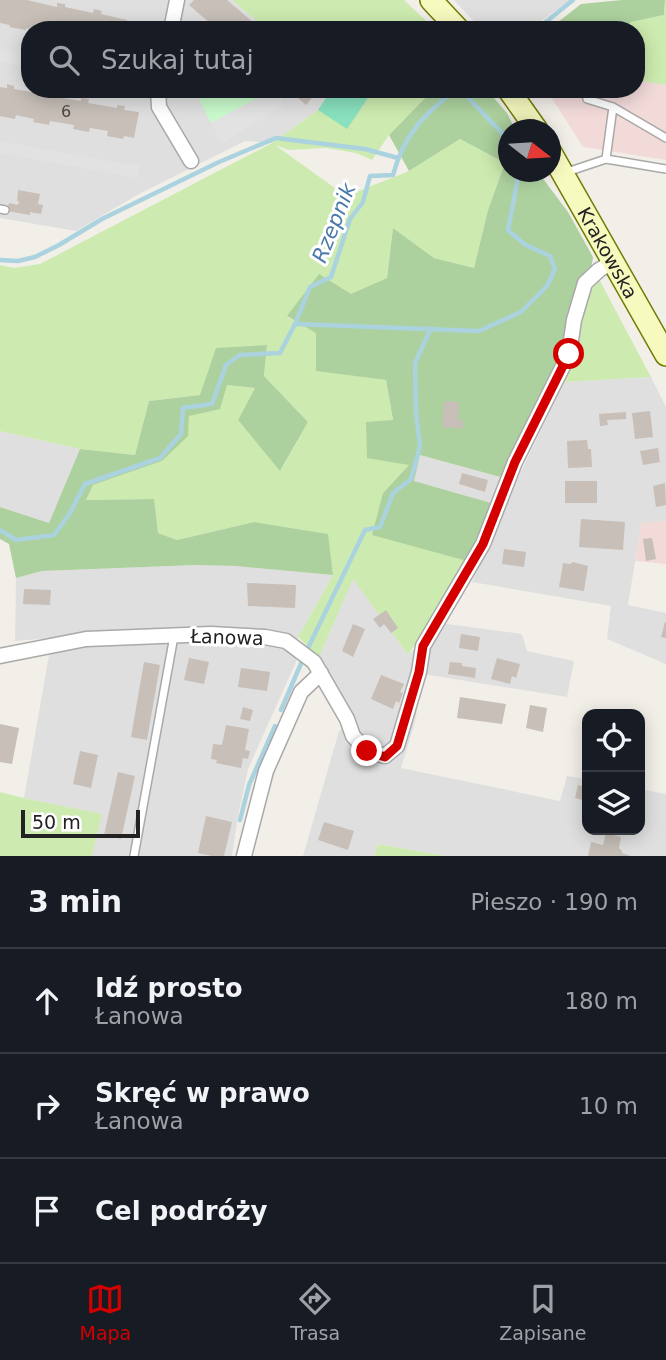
<!DOCTYPE html>
<html lang="pl">
<head>
<meta charset="utf-8">
<style>
  :root { --surface:#171b24; --page:#242831; --text:#f1f3f6; --muted:#9ea1a6; --line:#363941; --accent:#d40000 }
  body { margin:0; font-family:"DejaVu Sans",sans-serif; background:var(--page); color:var(--text) }
  .controls { position:absolute; right:21px; bottom:21px; display:grid; overflow:hidden; border-radius:14px; box-shadow:0 4px 18px #0003 }
  .controls button { width:63px; height:63px; display:grid; place-items:center; padding:0; border:0; border-bottom:2px solid var(--line); background:var(--surface); color:var(--text); font:35px sans-serif }
  .compass { position:absolute; left:498px; top:119px; width:63px; height:63px; border-radius:50%; background:var(--surface); box-shadow:0 4px 18px #0003; rotate:107deg }
  .scale { position:absolute; left:21px; bottom:18px; width:119px; box-sizing:border-box; padding-left:7px; border:4px solid #222; border-top:0; font-size:19px; line-height:24px; white-space:nowrap; color:#222; -webkit-text-stroke:5px #fff; paint-order:stroke }
  .stop { position:absolute; width:21px; height:21px; margin:-16px; border:5px solid #d40000; border-radius:50%; background:#fff }
  .stop.end { background:#d40000; border-color:#fff; box-shadow:0 2px 7px #0008 }
  .list { margin:0; padding:0; list-style:none }
  h2 { display:flex; justify-content:space-between; align-items:center; height:91px; margin:0; padding:0 28px; font-size:30px }
  h2 small { font-size:23px; font-weight:400; color:var(--muted) }
  .list li { display:grid; grid-template-columns:46px 1fr auto; gap:21px; align-items:center; box-sizing:border-box; height:105px; padding:0 28px; border-top:2px solid var(--line) }
  .list b { display:block; font-size:26px; white-space:nowrap }
  .list p { margin:0; font-size:23px; white-space:nowrap; color:var(--muted) }
  .list em { font-size:23px; font-style:normal; color:var(--muted) }
  .icon { flex:none; width:38px; height:38px; fill:none; stroke:currentColor; stroke-width:2; stroke-linecap:round; stroke-linejoin:round }
  .map { position:relative; flex:none; width:666px; height:856px; overflow:hidden }
  .search { position:absolute; background:var(--surface); box-shadow:0 4px 18px #0003; left:21px; right:21px; top:21px; height:77px; display:flex; align-items:center; gap:18px; box-sizing:border-box; padding:0 24px; border-radius:28px; color:var(--muted); font-size:26px }
  .sheet { height:406px; background:var(--surface) }
  nav { display:flex; justify-content:space-around; align-items:center; box-sizing:border-box; height:98px; border-top:2px solid var(--line); background:var(--surface); font-size:19px; color:var(--muted) }
  nav a { display:grid; justify-items:center; gap:4px }
  nav .on { color:var(--accent) }
  .map>svg:first-child { display:block }
  .residential { fill:#e0dfdf }
  .commercial { fill:#f2dad9 }
  .grass { fill:#cdebb0 }
  .forest { fill:#add19e }
  .park { fill:#c8facc }
  .pitch { fill:#88e0be }
  .parking { fill:#e2e2e2 }
  .lines { fill:none; stroke-linecap:round; stroke-linejoin:round }
  .stream { stroke:#aad3df; stroke-width:4.5 }
  .building { fill:#c7bfb8 }
  .service-casing { stroke:#a9a9a9; stroke-width:10 }
  .minor-casing { stroke:#a9a9a9; stroke-width:17 }
  .secondary-casing { stroke:#707d05; stroke-width:24 }
  .service { stroke:#fff; stroke-width:7 }
  .minor { stroke:#fff; stroke-width:14 }
  .secondary { stroke:#f7fabf; stroke-width:21 }
  .route { stroke:#d40000; stroke-width:9 }
  .labels { text-anchor:middle; dominant-baseline:central; stroke-width:6; stroke-linejoin:round; paint-order:stroke }
  .number-label { font-size:16px; fill:#4b4948 }
  .street-label { font-size:19px; fill:#222; stroke:#fff }
  .water-label { font-size:21px; font-style:italic; fill:#4a7aab; stroke:#fff }
</style>
</head>
<body>
<div class="map">
<svg width="666" height="856" viewBox="0 0 666 856">
  <rect width="100%" height="100%" fill="#f2efe9"/>
  <!-- residential -->
  <path class="residential" d="M0 0H232L267 30H30V89H332L318 110 272 143 245 141 137 195 76 231 0 218Z
    M454 0H570L529 30H482Z
    M651 377 666 407V521L641 524 628 605 666 613V664L607 639 611 606 472 582 518 478 564 382Z
    M0 431 80 449 49 523 0 507Z
    M420 455 503 478 494 504 413 481Z
    M196 565 235 566 333 575 298 637 296 662 248 769 238 816 232 856H92L101 814 24 798 52 638 15 641 16 578 42 571Z
    M353 578 408 655 440 623 522 634 527 651 574 661 567 697 423 674 415 722 401 768 560 801 567 776 587 779V830H640V789L666 794V856H446L378 844 374 856H303L339 731 353 722 319 657Z"/>
  <!-- commercial -->
  <path class="commercial" d="M636 80 666 85V160L583 147 546 89H636Z
    M666 521V564L635 561 641 523Z"/>
  <!-- grass -->
  <path class="grass" d="M232 0H404L436 30H267Z
    M665 0H666V85L636 80V30H623L631 22 664 15Z
    M332 89H434L389 135 372 160 356 153 326 148 289 150 275 145 346 196 409 171 460 139 505 163 488 210 474 268 434 258 393 228 387 278 351 295 287 317 316 332V370L386 380 393 421 410 464 383 493 467 561 440 606 408 655 353 579 319 657 298 637 333 575 327 534 254 522 177 540 158 533 153 499 86 500 93 485 162 461 188 416 227 385 255 388 238 420 281 470 308 422 264 376 267 345 200 395 149 401 135 455 80 449 0 431V265L14 268 40 264 272 143 318 110Z
    M600 281 651 377 564 382C568 370 573 357 576 344 580 324 581 294 600 281Z
    M0 792 24 798 102 814 92 856H0Z
    M378 844 446 856H374Z"/>
  <!-- forest -->
  <path class="forest" d="M622 0H665L664 15 631 22 623 30H558L553 26 581 4Z
    M434 89H486L507 113 515 129 508 130V172H538L568 212 593 257 591 270 565 354 500 477 420 455 414 481 491 503 467 561 372 535 383 493 409 465 367 458 366 422 393 420 386 380 316 371V333L287 316 319 274 351 294 387 278 393 228 434 258 474 268 488 210 505 163 460 139 409 171 389 135Z
    M267 345 264 376 308 422 280 471 238 420 255 388 227 385 220 409 189 416 188 436 162 461 93 485 86 500 154 499 158 533 177 540 254 522 328 534 333 575 235 566 196 565 42 571 16 578 9 544 0 539V507L49 523 80 449 135 455 149 401 200 395 216 348Z"/>
  <!-- park -->
  <path class="park" d="M200 89H250L259 97 211 123 199 99Z"/>
  <!-- pitch -->
  <path class="pitch" d="M332 89H374L347 129 318 110Z"/>
  <!-- parking -->
  <path class="parking" d="M0 50 30 56V67L0 62Z
    M250 89H274L282 96 283 106 222 143 211 123 259 97Z
    M0 141 125 164 141 163 138 178 0 153Z"/>
  <g class="lines">
    <!-- stream -->
    <path class="stream" d="M536 30 573 0
      M460 89 501 132 508 144
      M0 260 18 261 35 257 59 245 102 219 219 162 276 138 365 149 398 158
      M295 324 479 331 521 312 547 286 555 269 550 256 524 244 508 230 517 183 516 172
      M0 530 16 540 54 535 70 513 85 484 160 458 181 434 183 408 212 404 226 365 240 355 280 353 295 324 310 287 331 277 350 219 363 202 370 176 393 175C404 134 424 114 457 89
      M308 648 365 530 380 527 393 493 411 479 420 446 416 413 415 363 431 328
      M281 710 303 659
      M240 820 249 785 275 726"/>
  </g>
  <!-- building -->
  <path class="building" d="M0 0H27L57 7V3L65 4V7L93 13 94 9 102 11 101 14 127 20 125 30H35L26 28V30L9 27 10 25 0 23Z
    M194 0H227L262 30H218L189 5Z
    M7 84 14 86V89L43 94 44 91 51 92 50 96 81 101V98L89 99 88 103 117 108V105L125 106 124 110 139 112 134 138 124 136 123 139 107 136 108 131 90 128 89 132 73 129 74 125 50 121 49 125 33 122 34 119 16 115 15 119 0 116V87L7 88Z
    M288 89H319L306 105Z
    M18 190 40 194 38 204 43 205 41 214 30 212V215L7 211 9 203 18 205 19 201H17Z
    M444 401 459 402 458 420H463V429L442 427Z
    M650 411 653 437 635 439 632 413Z
    M626 412V419L607 420 608 425 600 426 599 414Z
    M587 440 588 449H591L592 467 568 468 567 441Z
    M658 448 660 462 643 465 640 451Z
    M462 473 488 480 485 492 459 484Z
    M565 481H597V503H565Z
    M665 483 666 505 656 507 653 486Z
    M581 519 625 522 623 550 579 547Z
    M652 538 656 559 646 561 643 539Z
    M504 549 526 552 524 567 502 564Z
    M573 562 588 566 584 591 559 587 563 563 570 564Z
    M247 583 296 585 295 608 248 606Z
    M24 589 51 590 50 605 23 604Z
    M386 610 398 628 391 633 384 624 380 628 373 619Z
    M665 622H666V638L661 637Z
    M353 624 365 629 353 657 342 651Z
    M461 634 480 637 478 651 459 648Z
    M189 658 209 662 204 684 184 680Z
    M497 658 520 664 516 678 512 676 510 684 491 679Z
    M144 662 160 665 147 740 131 737Z
    M450 662 462 663V666L476 668 475 678 448 674Z
    M241 668 270 672 267 691 238 687Z
    M381 675 404 684 400 692 403 693 399 703 396 701 393 709 371 699Z
    M460 697 506 704 502 724 457 718Z
    M530 705 547 708 543 732 526 728Z
    M243 707 253 710 250 721 240 719Z
    M0 724 19 728 12 764 0 762Z
    M226 725 249 729 245 750 250 751 248 759 243 758 241 768 216 763 217 760 211 759 213 744 222 745Z
    M80 751 98 755 91 788 73 784Z
    M118 772 135 776 121 839 104 835Z
    M578 785 587 787V801L575 798Z
    M206 816 232 822 224 856H212L198 853Z
    M324 822 354 831 348 850 318 840Z
    M606 833 621 837 619 848 622 851V853L631 856H588L591 842 603 845Z"/>
  <g class="lines">
    <defs>
      <path id="service" d="M587 99 613 107 606 159
        M613 107 666 138
        M564 173 606 159 666 169
        M0 209 5 210
        M134 856 174 636"/>
      <path id="minor" d="M171 30 177 0
        M158 89 159 107 191 161
        M0 656 86 639 211 634 265 637 286 641 314 662 347 719 353 736 367 751 385 756 397 746 419 672 423 646 483 544 515 462 569 354 574 320 585 283 599 270 614 261
        M244 856 266 771 301 692 321 673"/>
      <g id="secondary">
        <path d="M431 0 459 30"/>
        <path d="M508 89 537 130"/>
        <path id="s1" d="M550 151 666 355"/>
      </g>
    </defs>
    <!-- service casing -->
    <use href="#service" class="service-casing"/>
    <!-- minor casing -->
    <use href="#minor" class="minor-casing"/>
    <!-- secondary casing -->
    <use href="#secondary" class="secondary-casing"/>
    <!-- service -->
    <use href="#service" class="service"/>
    <!-- minor -->
    <use href="#minor" class="minor"/>
    <!-- secondary -->
    <use href="#secondary" class="secondary"/>
  </g>
  <g class="lines">
    <!-- route -->
    <path class="route" d="M367 751 385 757 397 746 419 672 423 646 483 544 515 462 569 354"/>
  </g>
  <g class="labels">
    <!-- number labels -->
    <g class="number-label">
      <text x="66" y="111">6</text>
    </g>
    <!-- street labels -->
    <g class="street-label">
      <text stroke="none"><textPath href="#s1" startOffset="117">Krakowska</textPath></text>
      <text transform="translate(227 637) rotate(2)">Łanowa</text>
    </g>
    <!-- water labels -->
    <g class="water-label">
      <text transform="translate(334 223) rotate(-68)">Rzepnik</text>
    </g>
  </g>
</svg>
<div class="controls">
<button><svg class="icon" aria-label="locate" viewBox="0 0 24 24"><circle cx="12" cy="12" r="6"/><path d="M12 2v4M12 18v4M2 12h4M18 12h4"/></svg></button>
<button><svg class="icon" aria-label="layers" viewBox="0 0 24 24"><path d="M12 4l9 5-9 5-9-5zM3 14l9 5 9-5"/></svg></button>
</div>
<svg class="compass" viewBox="-18 -18 36 36"><path d="M0-13l5 13h-10z" fill="#e53935"/><path d="M0 13l5-13h-10z" fill="#9ea1a6"/></svg>
<div class="scale">50 m</div>
<div class="stop" style="left:569px;top:354px"></div>
<div class="stop end" style="left:367px;top:751px"></div>
<div class="search"><svg class="icon" aria-label="search" viewBox="0 0 24 24"><circle cx="10" cy="10" r="6"/><path d="M15 15l6 6"/></svg>Szukaj tutaj</div>
</div>
<section class="sheet">
<h2>3 min<small>Pieszo · 190 m</small></h2>
<ul class="list">
<li><svg class="icon" aria-label="ahead" viewBox="0 0 24 24"><path d="M12 20V5M6 11l6-6 6 6"/></svg><div><b>Idź prosto</b><p>Łanowa</p></div><em>180 m</em></li>
<li><svg class="icon" aria-label="right" viewBox="0 0 24 24"><path d="M7 20v-9h11M14 6l5 5-5 5"/></svg><div><b>Skręć w prawo</b><p>Łanowa</p></div><em>10 m</em></li>
<li><svg class="icon" aria-label="arrive" viewBox="0 0 24 24"><path d="M6 21V4h12l-3 4 3 4H6"/></svg><div><b>Cel podróży</b></div></li>
</ul>
</section>
<nav>
<a class="on"><svg class="icon" aria-label="map" viewBox="0 0 24 24"><path d="M3 6l6-2 6 2 6-2v14l-6 2-6-2-6 2zM9 4v14M15 6v14"/></svg>Mapa</a>
<a><svg class="icon" aria-label="directions" viewBox="0 0 24 24"><path d="M12 3l9 9-9 9-9-9zM9 14v-3h6M13 9l2 2-2 2"/></svg>Trasa</a>
<a><svg class="icon" aria-label="saved" viewBox="0 0 24 24"><path d="M7 4h10v16l-5-4-5 4z"/></svg>Zapisane</a>
</nav>
</body>
</html>
